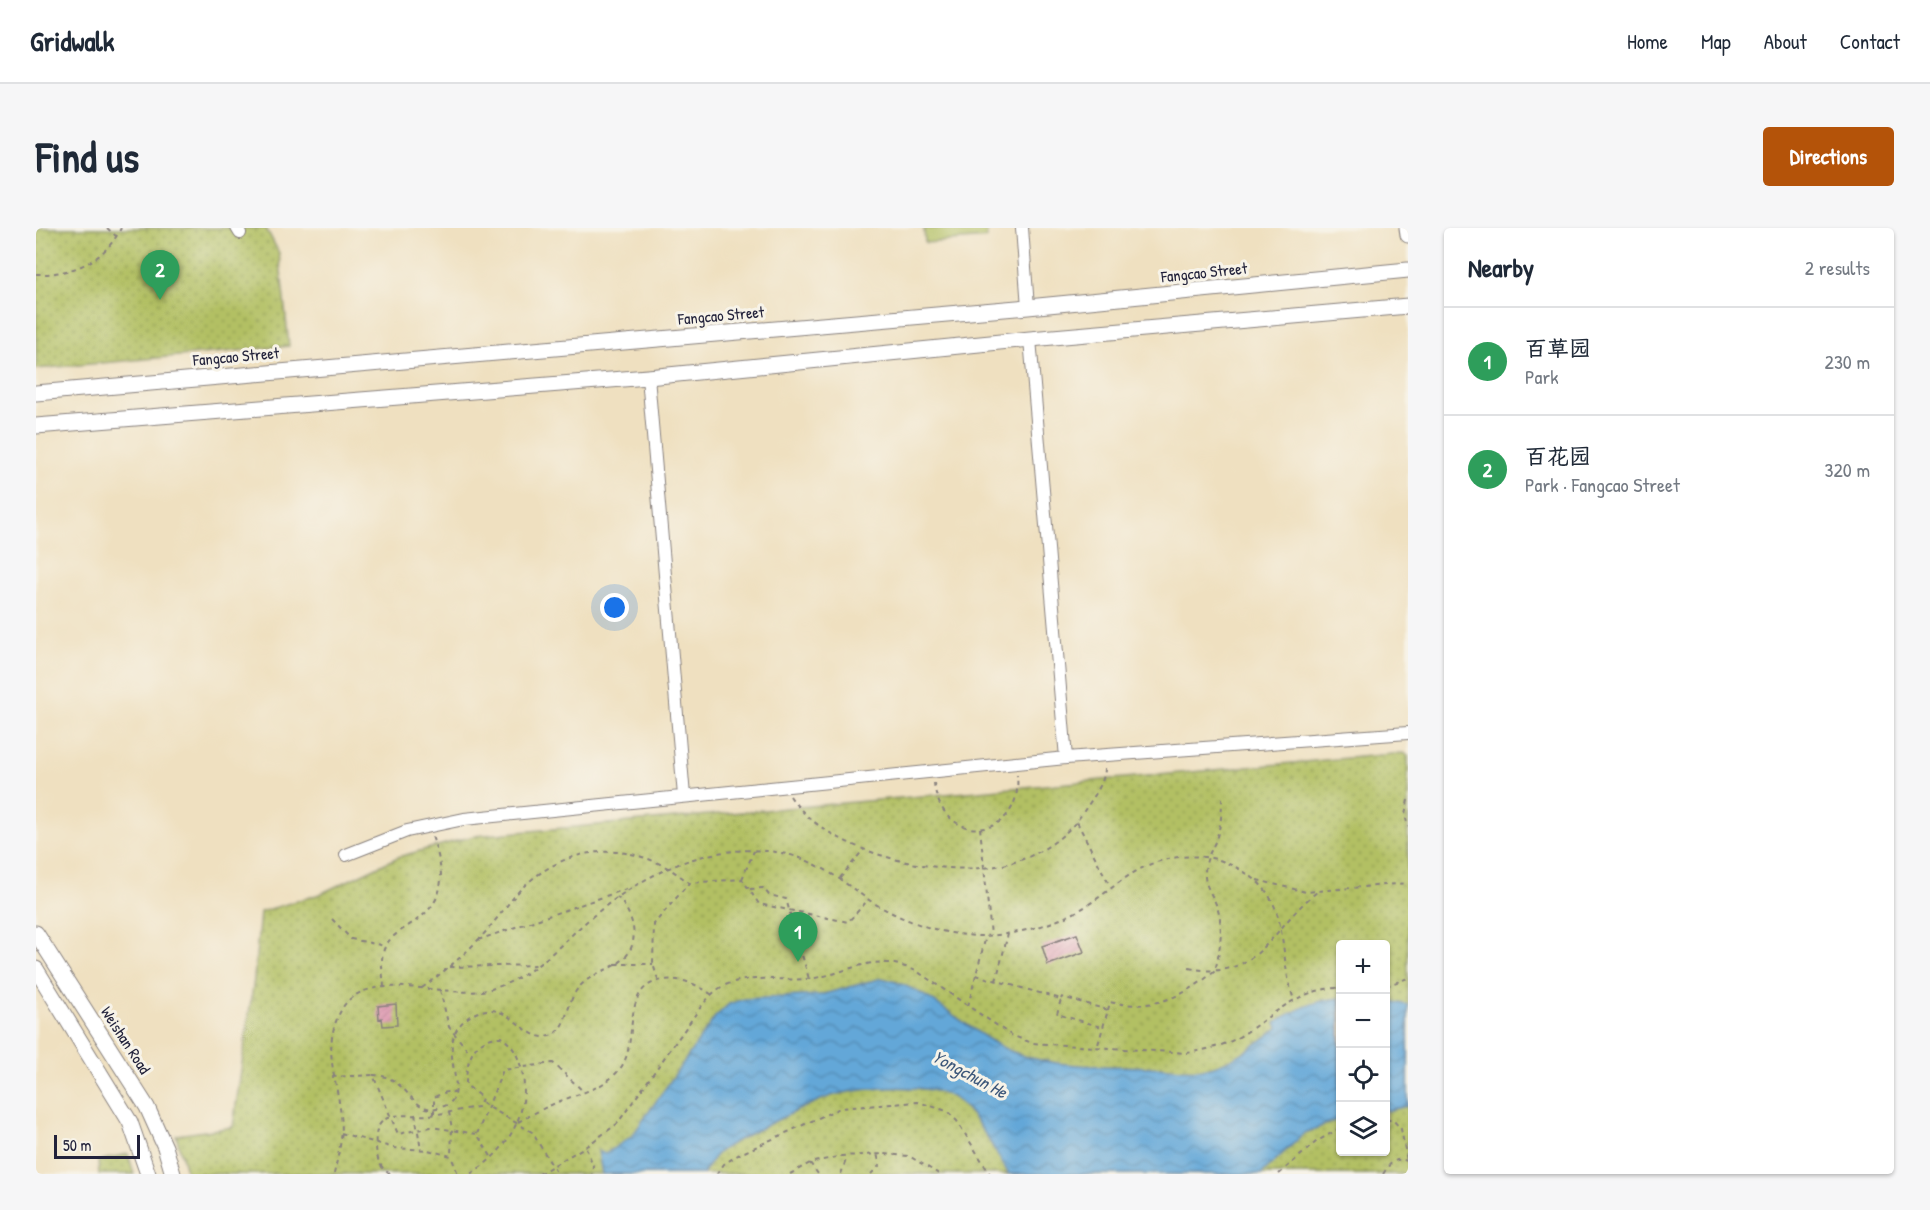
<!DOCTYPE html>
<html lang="en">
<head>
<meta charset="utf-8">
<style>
  :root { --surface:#fff; --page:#f6f6f7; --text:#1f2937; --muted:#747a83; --line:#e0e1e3; --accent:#b45309 }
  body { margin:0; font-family:"Patrick Hand","LXGW WenKai TC",sans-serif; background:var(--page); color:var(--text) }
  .controls { position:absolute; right:18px; bottom:18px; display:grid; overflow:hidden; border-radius:6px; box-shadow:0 2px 4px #0004 }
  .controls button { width:54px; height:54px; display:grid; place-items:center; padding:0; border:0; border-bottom:2px solid var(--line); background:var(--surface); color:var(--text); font:30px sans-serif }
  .scale { position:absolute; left:18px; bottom:15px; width:86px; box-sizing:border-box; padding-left:6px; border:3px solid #22223b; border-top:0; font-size:16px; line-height:21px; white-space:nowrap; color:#22223b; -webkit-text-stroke:4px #f7f3e8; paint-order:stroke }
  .you { position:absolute; left:579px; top:380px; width:21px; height:21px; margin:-15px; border:4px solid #fff; border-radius:50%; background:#1a73e8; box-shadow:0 0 0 9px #1a73e833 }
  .badge { display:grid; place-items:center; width:39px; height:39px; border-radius:50%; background:var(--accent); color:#fff; font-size:20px; font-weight:700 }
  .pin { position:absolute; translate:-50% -50px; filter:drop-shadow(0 2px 3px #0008) }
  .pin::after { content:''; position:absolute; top:32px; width:21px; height:18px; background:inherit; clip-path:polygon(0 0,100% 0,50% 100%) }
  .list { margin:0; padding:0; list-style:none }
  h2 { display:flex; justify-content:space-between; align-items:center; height:78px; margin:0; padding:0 24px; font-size:26px }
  h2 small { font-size:20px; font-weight:400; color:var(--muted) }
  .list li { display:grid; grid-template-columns:39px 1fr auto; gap:18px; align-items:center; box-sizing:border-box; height:108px; padding:0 24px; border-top:2px solid var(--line) }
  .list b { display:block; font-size:22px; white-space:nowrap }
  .list p { margin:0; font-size:20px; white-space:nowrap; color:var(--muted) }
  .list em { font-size:20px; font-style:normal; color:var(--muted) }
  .icon { flex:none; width:33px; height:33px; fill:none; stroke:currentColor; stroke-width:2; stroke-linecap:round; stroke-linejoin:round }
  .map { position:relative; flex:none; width:1372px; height:946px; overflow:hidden; border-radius:6px }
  header { display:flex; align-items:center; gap:36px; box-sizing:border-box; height:84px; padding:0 30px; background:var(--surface); border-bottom:2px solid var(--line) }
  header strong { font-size:28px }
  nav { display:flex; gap:33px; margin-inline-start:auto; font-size:21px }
  .intro { display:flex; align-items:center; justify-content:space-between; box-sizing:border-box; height:144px; padding:0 36px }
  h1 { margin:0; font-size:42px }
  .button { padding:15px 27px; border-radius:6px; background:var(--accent); color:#fff; font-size:21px; font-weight:700 }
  main { display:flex; gap:36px; padding:0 36px }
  aside { flex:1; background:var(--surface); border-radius:6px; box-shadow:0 2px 4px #0004 }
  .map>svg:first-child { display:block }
  .grass { fill:#b2c063; stroke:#6a714f; stroke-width:1.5 }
  .park { fill:url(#park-dots); stroke:#6a714f; stroke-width:1.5; fill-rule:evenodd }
  .water { fill:url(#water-waves); stroke:#42648a; stroke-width:1.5 }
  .building { fill:url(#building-hatch) }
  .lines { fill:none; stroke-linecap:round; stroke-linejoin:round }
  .minor-casing { stroke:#88817e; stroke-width:14 }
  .major-casing { stroke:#88817e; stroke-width:17 }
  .path { stroke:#88817e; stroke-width:2; stroke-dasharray:4.5 4.5; stroke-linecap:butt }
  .minor { stroke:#fff; stroke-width:12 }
  .major { stroke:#fff; stroke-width:15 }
  .path-bridge { stroke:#88817e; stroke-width:2; stroke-dasharray:4.5 4.5; stroke-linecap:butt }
  .labels { text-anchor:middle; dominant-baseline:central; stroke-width:6; stroke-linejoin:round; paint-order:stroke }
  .street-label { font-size:16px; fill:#22223b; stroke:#f7f3e8 }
  .water-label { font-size:18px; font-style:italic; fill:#3c577a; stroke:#f7f3e8 }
</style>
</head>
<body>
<header>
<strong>Gridwalk</strong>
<nav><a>Home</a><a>Map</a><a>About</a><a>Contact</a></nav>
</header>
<div class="intro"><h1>Find us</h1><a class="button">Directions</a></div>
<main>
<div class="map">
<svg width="1372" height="946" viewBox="0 0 1372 946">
  <defs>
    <pattern id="park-dots" width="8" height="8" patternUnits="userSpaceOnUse" patternTransform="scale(1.5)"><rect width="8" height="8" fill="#b2c063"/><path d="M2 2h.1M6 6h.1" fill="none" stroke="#909c53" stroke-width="1.8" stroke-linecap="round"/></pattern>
    <pattern id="water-waves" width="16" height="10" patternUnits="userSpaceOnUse" patternTransform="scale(1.5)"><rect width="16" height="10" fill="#63a7d8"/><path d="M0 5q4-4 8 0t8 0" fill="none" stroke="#5188b0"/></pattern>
    <pattern id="building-hatch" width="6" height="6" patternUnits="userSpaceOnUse" patternTransform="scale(1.5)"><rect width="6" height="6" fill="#df96b0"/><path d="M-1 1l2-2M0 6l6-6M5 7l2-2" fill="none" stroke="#b47a90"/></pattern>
  </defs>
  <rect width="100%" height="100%" fill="#f7f3e8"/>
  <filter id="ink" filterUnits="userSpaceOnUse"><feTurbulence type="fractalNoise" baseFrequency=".0167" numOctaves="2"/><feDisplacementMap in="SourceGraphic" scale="12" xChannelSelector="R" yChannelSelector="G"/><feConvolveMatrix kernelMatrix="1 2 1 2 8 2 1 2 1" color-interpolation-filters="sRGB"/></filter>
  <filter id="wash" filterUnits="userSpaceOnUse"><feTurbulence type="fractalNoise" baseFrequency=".008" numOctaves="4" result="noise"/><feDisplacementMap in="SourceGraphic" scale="24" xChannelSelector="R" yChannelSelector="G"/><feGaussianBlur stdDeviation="1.35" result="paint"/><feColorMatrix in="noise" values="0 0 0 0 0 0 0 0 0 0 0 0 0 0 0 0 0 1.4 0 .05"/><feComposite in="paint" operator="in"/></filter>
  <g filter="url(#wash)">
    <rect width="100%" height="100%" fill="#efe0c0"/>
    <!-- grass -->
    <path class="grass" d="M888 0H950L951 10 889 15Z"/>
    <!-- park -->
    <path class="park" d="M0 0H230L243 25 253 118 0 141Z
      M1368 525 1372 528V946H151L140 907 197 899 218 751 224 684 284 666 362 629 438 608ZM1304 716H1350V924H1304Z
      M92 926 98 946H63L62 933Z"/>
    <!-- water -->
    <path class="water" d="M846 750C893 760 926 799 968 820 1012 842 1068 837 1116 839 1132 839 1151 843 1166 841 1195 836 1219 817 1242 800L1240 794C1261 781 1280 772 1304 770V891L1269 905 1225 946H973C959 924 938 881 916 869 889 855 832 859 802 866 786 869 696 913 683 924 676 930 672 938 667 946H566L562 923 569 926 596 908 679 789 693 776 708 771 784 767Z
      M1350 772 1372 777V878L1350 883Z"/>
    <g id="blocks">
      <!-- building -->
      <path class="building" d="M1041 706 1048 724 1012 737 1006 718Z
        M360 776 361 797 347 798 346 790 343 791 342 778Z"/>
    </g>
  </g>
  <g filter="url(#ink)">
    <use href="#blocks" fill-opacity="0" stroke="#88817e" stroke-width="1.5"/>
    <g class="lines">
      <defs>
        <path id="minor" d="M201 0 204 5
          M986 0 992 79
          M994 111 1030 530
          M612 149 648 568
          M310 627 371 603 428 591 1030 530 1372 505"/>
        <path id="major" d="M1371 0 1372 7
          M0 165 992 79 1372 42
          M0 198 612 149 994 111 1372 78
          M0 705 111 879 129 919 137 946
          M0 741 94 894 112 946"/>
      </defs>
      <!-- minor casing -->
      <use href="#minor" class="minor-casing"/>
      <!-- major casing -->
      <use href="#major" class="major-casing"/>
      <!-- path -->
      <path class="path" d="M71 0 81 9
        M0 46C36 47 69 33 85 0
        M898 555C905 620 988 614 981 547
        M754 568C791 626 911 653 975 635 1004 627 1032 608 1048 583 1056 571 1070 554 1069 538
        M1372 572 1369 586 1372 599
        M1041 594 1074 658
        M944 600 955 707
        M804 650 828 621
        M706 651 718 623
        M1221 652 1270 664 1372 655
        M714 661 727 660 733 667 750 671 773 751
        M296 691 315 711 349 718
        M442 712 593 660
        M579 736H617
        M414 739 504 737
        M1153 740C1224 755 1235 699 1281 664
        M940 747 1025 771 1021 786 1066 799
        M622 752 617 736 618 696 653 655 706 651 723 676 812 694 832 672
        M960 753 972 706
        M1350 758 1372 750
        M348 759C347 746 343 729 350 717 356 707 369 700 378 694 413 671 408 643 396 608
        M386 760C406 745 425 730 442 712 457 697 469 679 483 663 532 613 601 611 653 655
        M404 762 413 799 434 825
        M1025 771 1026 769 1072 782 1061 820
        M932 778 950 708
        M1072 782 1074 774C1116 783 1148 769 1179 743 1184 723 1188 699 1181 679 1177 667 1168 658 1169 645 1169 633 1174 625 1179 614 1185 599 1186 585 1186 569
        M296 849 337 847 362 906 395 899 441 906 456 930
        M446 875 496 904 521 946
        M413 884 416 901 415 928
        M379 886 385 922
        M398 886V869L413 863 419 865
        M1350 892H1357L1365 901 1371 932
        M482 894C497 886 511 878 527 872 547 864 568 860 583 842 605 817 582 757 628 752 647 750 660 756 675 766
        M305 905 358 920 392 922 415 928 422 946
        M441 906 467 842 517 835 548 864
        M550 920 557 937 556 946
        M774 935 782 946
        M298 946C302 927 308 907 305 888 301 849 284 817 307 779 332 740 412 771 451 762 499 750 522 717 557 688 597 655 646 627 698 623 720 621 749 623 769 632 792 641 810 656 830 670 863 692 907 708 947 708 978 707 1008 699 1036 686 1076 666 1095 634 1144 629 1157 628 1171 628 1183 632 1262 661 1237 710 1258 772
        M354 946C343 939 341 931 340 919 336 879 368 889 392 887 409 886 426 881 443 879L446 870 430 857C430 833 437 809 465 809 477 817 481 826 485 839 497 882 471 925 434 946
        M503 946 552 917 581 896 664 780C672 770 680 760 692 756 715 747 746 753 770 751 815 747 833 721 882 744L975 807 996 815 1151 825C1168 822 1185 819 1201 810 1235 790 1261 760 1304 760
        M681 946 688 936 702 927 804 880 882 874 911 883 921 893 954 946
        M754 946 774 935 805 928 848 926 873 928 903 946
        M805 946 811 929
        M835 946 844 937 841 926
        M1243 946 1280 914 1304 900
        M1347 946C1354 935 1358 929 1372 933"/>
      <!-- minor -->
      <use href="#minor" class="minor"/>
      <!-- major -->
      <use href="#major" class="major"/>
      <!-- path-bridge -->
      <path class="path-bridge" d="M337 847C372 847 374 886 401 880 445 872 393 821 430 791 467 763 484 809 508 809 531 808 530 777 540 763 551 748 565 745 581 736 607 720 599 687 581 669"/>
    </g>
  </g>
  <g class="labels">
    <!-- street labels -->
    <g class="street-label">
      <text transform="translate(1168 44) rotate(-6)">Fangcao Street</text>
      <text transform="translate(685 87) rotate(-5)">Fangcao Street</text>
      <text transform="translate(200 128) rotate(-5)">Fangcao Street</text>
      <text transform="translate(90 812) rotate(57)">Weishan Road</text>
    </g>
    <!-- water labels -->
    <g class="water-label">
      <text transform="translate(934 846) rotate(28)">Yongchun He</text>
    </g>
  </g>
</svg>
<div class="controls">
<button>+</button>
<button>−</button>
<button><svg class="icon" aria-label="locate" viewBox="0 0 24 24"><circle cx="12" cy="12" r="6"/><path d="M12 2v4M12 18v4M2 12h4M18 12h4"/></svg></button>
<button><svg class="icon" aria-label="layers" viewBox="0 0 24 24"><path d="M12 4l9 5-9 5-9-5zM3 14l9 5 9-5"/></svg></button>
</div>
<div class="scale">50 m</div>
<div class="you"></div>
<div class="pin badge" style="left:762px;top:734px;background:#2e9e5b">1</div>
<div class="pin badge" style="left:124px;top:72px;background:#2e9e5b">2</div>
</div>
<aside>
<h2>Nearby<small>2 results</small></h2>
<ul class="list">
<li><span class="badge" style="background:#2e9e5b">1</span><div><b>百草园</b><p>Park</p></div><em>230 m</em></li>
<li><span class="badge" style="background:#2e9e5b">2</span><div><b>百花园</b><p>Park · Fangcao Street</p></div><em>320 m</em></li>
</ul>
</aside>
</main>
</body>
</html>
